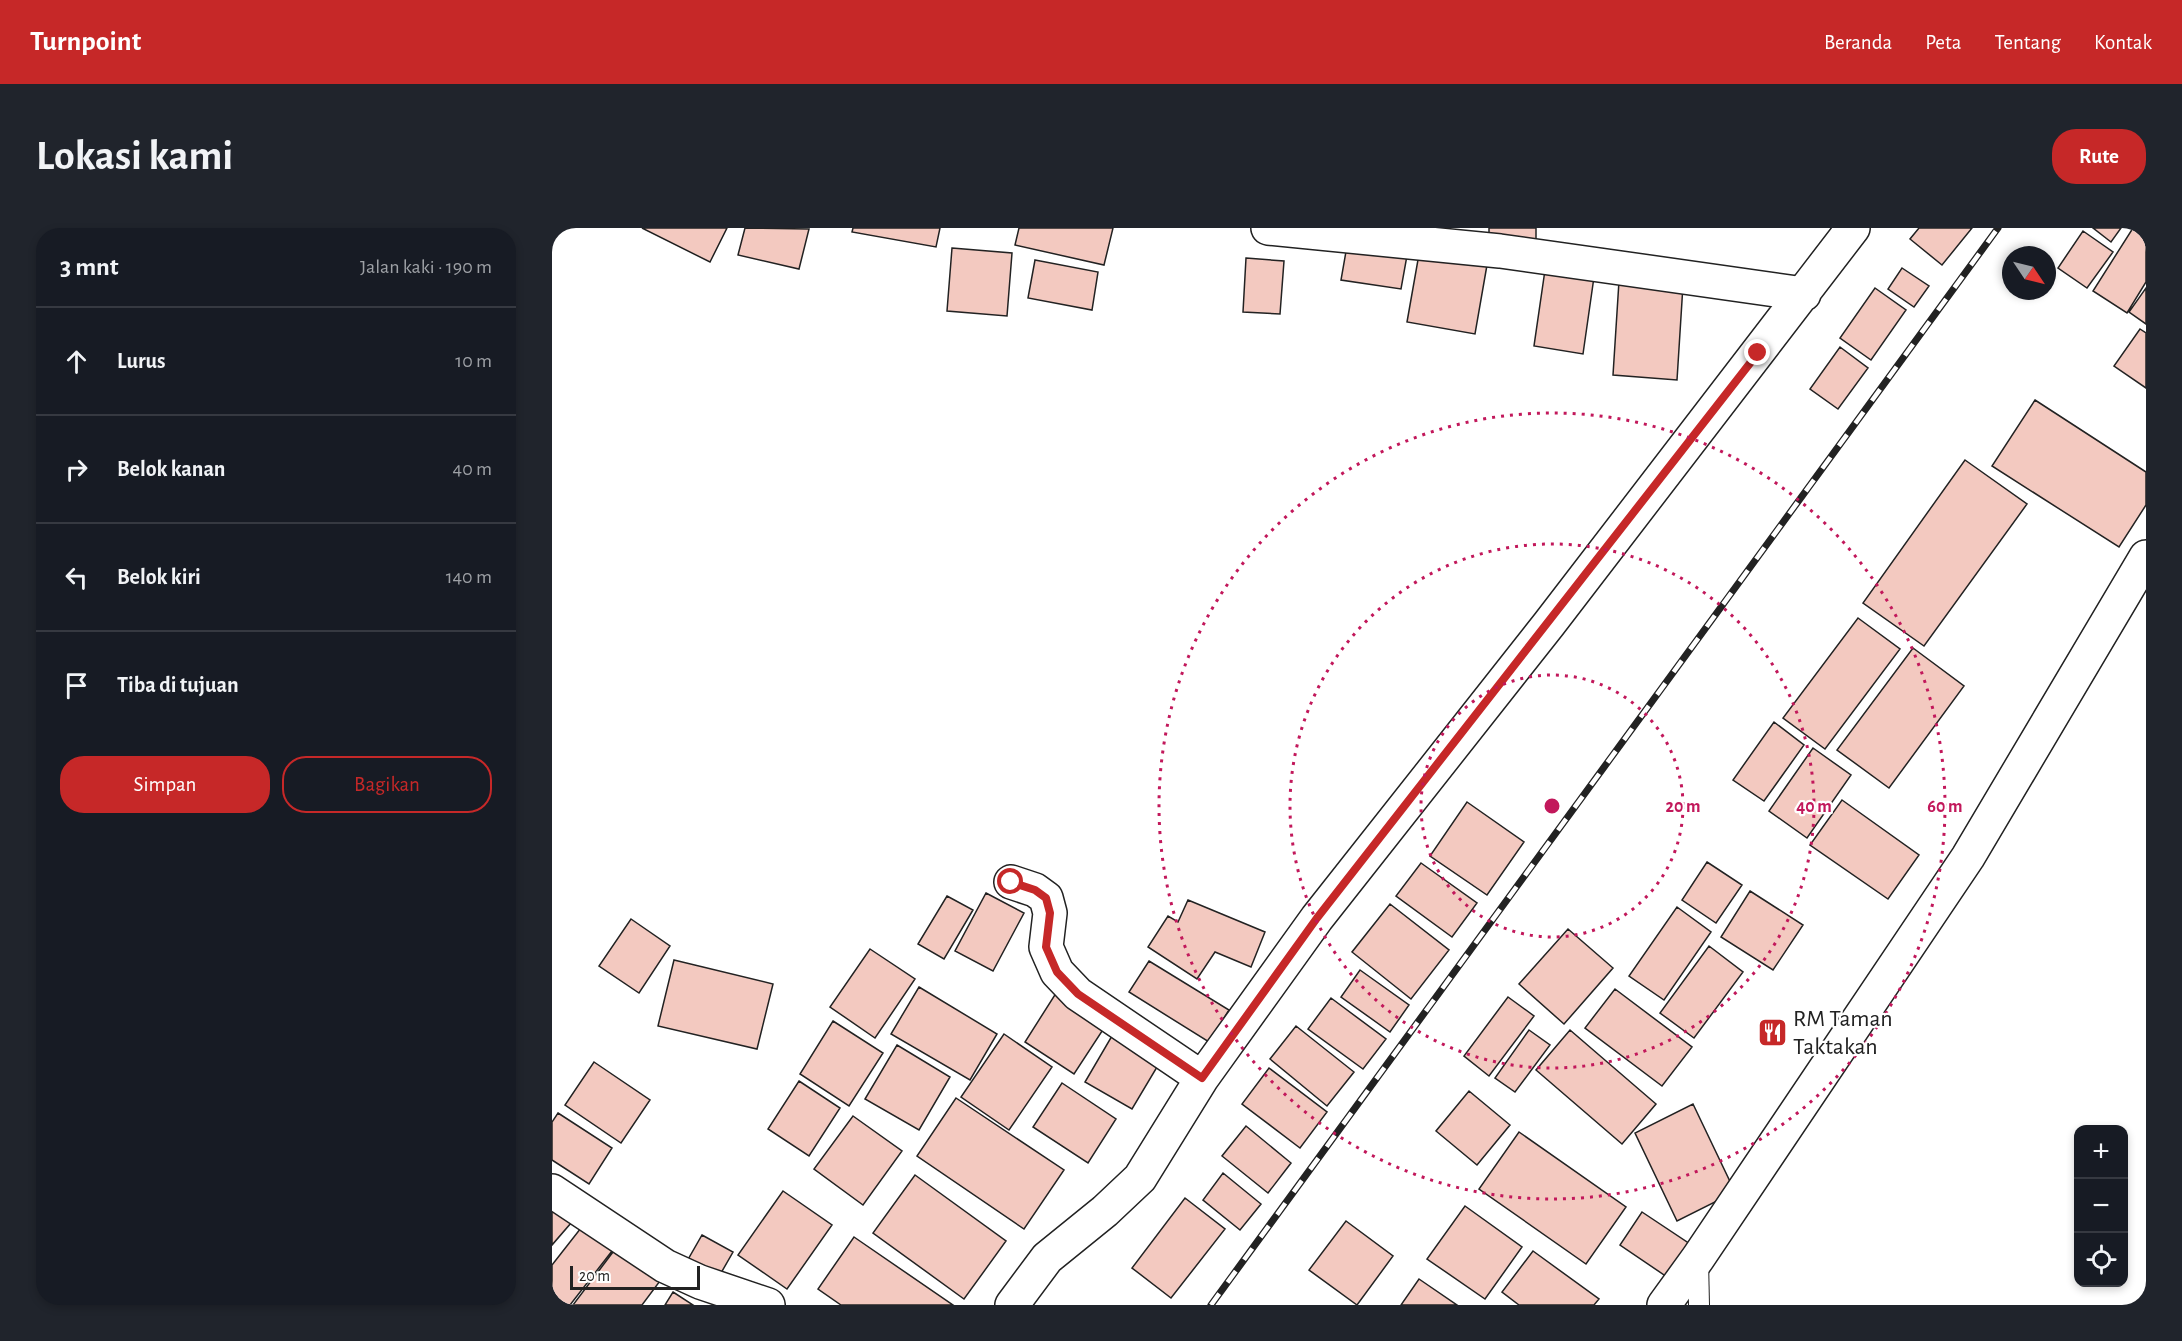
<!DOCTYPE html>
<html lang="id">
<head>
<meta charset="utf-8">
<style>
  :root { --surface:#171b24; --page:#20242c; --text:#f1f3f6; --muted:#9ea1a6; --line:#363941; --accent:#c62828 }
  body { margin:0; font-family:"Alegreya Sans",sans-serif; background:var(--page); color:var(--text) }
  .controls { position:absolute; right:18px; bottom:18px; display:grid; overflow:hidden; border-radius:12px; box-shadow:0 3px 9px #0003 }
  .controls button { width:54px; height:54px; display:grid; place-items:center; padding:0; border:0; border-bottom:2px solid var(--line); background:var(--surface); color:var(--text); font:30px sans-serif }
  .compass { position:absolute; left:1450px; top:18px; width:54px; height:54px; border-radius:50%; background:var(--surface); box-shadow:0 3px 9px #0003; rotate:125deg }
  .scale { position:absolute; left:18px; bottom:15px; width:130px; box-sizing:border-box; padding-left:6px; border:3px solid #222; border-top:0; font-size:16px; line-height:21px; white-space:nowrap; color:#222; -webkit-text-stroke:4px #fff; paint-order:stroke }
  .stop { position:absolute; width:18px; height:18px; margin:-14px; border:4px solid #c62828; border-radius:50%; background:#fff }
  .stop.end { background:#c62828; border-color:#fff; box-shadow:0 2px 6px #0008 }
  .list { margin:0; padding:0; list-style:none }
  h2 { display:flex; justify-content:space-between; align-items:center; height:78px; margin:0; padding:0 24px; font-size:26px }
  h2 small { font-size:20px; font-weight:400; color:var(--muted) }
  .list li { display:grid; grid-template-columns:39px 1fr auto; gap:18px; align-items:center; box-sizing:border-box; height:108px; padding:0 24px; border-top:2px solid var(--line) }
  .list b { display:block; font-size:22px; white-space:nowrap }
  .list em { font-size:20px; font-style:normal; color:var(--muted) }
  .actions { display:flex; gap:12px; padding:18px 24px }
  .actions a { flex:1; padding:14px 0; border:2px solid var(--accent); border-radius:24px; text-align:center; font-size:21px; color:var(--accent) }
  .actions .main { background:var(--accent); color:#fff }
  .icon { flex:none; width:33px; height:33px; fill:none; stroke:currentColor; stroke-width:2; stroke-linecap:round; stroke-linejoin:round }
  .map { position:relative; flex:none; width:1594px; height:1077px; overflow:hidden; border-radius:24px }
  header { display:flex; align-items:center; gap:36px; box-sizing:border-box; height:84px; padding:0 30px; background:var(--accent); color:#fff }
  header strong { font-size:28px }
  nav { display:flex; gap:33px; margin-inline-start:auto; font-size:21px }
  .intro { display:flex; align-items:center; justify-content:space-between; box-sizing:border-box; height:144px; padding:0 36px }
  h1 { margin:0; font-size:42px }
  .button { padding:15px 27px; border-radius:24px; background:var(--accent); color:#fff; font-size:21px; font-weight:700 }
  main { display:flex; gap:36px; padding:0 36px }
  aside { flex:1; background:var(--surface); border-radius:24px; box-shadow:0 3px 9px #0003 }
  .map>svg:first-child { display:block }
  .building { fill:#f3c9c0; stroke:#222; stroke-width:1.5 }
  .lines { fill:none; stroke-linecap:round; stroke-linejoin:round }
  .lane-casing { stroke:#222; stroke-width:22 }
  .street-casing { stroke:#222; stroke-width:36 }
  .highway-casing { stroke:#222; stroke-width:36 }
  .lane { stroke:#fff; stroke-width:20 }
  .street { stroke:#fff; stroke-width:33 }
  .highway { stroke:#fff; stroke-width:33 }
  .rail-casing { stroke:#222; stroke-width:7 }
  .rail { stroke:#fff; stroke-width:4.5; stroke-dasharray:14; stroke-linecap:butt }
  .route { stroke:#c62828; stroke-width:8 }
  .ring { fill:none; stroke:#c2185b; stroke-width:3; stroke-dasharray:3 6 }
  .labels { text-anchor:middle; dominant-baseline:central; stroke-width:4.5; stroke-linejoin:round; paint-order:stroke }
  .poi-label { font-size:24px; fill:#222; stroke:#fff; text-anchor:start }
  .centre { fill:#c2185b; stroke:#fff; stroke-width:3 }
  .ring-label { font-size:18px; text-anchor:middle; font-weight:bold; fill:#c2185b; stroke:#fff; stroke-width:4.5; stroke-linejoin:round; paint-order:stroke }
</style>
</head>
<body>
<header>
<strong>Turnpoint</strong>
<nav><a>Beranda</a><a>Peta</a><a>Tentang</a><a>Kontak</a></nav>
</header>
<div class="intro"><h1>Lokasi kami</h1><a class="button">Rute</a></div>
<main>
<aside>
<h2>3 mnt<small>Jalan kaki · 190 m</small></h2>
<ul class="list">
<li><svg class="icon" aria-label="ahead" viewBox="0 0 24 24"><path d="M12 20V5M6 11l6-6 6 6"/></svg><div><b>Lurus</b></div><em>10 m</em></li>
<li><svg class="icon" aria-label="right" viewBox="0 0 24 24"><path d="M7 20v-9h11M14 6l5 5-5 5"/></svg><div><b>Belok kanan</b></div><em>40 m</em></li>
<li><svg class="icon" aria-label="left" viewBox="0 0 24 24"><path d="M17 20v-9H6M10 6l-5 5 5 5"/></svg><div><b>Belok kiri</b></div><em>140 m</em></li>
<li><svg class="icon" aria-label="arrive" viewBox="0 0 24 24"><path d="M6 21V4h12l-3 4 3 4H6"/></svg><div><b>Tiba di tujuan</b></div></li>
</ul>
<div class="actions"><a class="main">Simpan</a><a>Bagikan</a></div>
</aside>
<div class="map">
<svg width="1594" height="1077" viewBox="0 0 1594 1077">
  <rect width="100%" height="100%" fill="#fff"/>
  <!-- building -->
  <path class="building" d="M90 0H175L158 34Z
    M193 0 257 1 247 41 186 27Z
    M301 0H388L384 19 300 4Z
    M467 0H561L552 37 463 17Z
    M937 0H984V15L937 14Z
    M1367 0H1420L1390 37 1358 11Z
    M1541 0H1569L1559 14Z
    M1581 0 1594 2V54L1575 85 1541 63Z
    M1531 3 1561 24 1535 60 1506 40Z
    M796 12 856 22 849 61 789 52Z
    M400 20 460 25 455 88 395 83Z
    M867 26 935 37 923 106 855 94Z
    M694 30 732 33 728 86 691 84Z
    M483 32 546 44 540 82 476 70Z
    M1350 40 1377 58 1362 79 1336 61Z
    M993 42 1042 49 1031 126 982 118Z
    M1067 53 1131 57 1125 152 1061 147Z
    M1323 60 1354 82 1319 132 1288 110Z
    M1594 60V96L1577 84Z
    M1588 101 1594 105V160L1562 138Z
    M1288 119 1316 140 1286 181 1258 161Z
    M1483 172 1594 244V277L1567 319 1440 238Z
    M1413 232 1475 276 1372 418 1311 375Z
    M1306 390 1348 421 1273 521 1231 490Z
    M1361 420 1412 458 1337 560 1285 522Z
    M1222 494 1252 517 1212 573 1181 552Z
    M1261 520 1299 547 1255 610 1217 583Z
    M1290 572 1367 627 1336 671 1258 617Z
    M915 574 972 614 935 667 878 628Z
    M1155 634 1190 657 1164 695 1130 672Z
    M869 635 925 675 900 709 844 668Z
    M1198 663 1251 697 1221 742 1169 709Z
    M434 665 472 685 441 743 403 723Z
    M395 668 421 682 392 731 366 716Z
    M636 672 713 704 699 739 663 724 645 751 596 719 616 688 626 694Z
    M838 676 897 722 859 771 800 724Z
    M1125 679 1159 704 1112 772 1077 748Z
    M79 691 118 718 87 765 47 738Z
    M1016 701 1061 740 1012 796 967 756Z
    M1157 718 1191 744 1142 810 1108 785Z
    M318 721 363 751 323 810 278 779Z
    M122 732 221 756 205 821 106 798Z
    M597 733 677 782 657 814 577 764Z
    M808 742 857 777 838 804 789 769Z
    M367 759 445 806 418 852 339 806Z
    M1063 761 1140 819 1110 858 1033 800Z
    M506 762 556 794 522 846 473 814Z
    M956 769 982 788 937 848 912 828Z
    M779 770 834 811 811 841 756 801Z
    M281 793 331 825 297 878 248 846Z
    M744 798 802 844 775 878 718 831Z
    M564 801 611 829 580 881 533 854Z
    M977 802 998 817 963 864 943 850Z
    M1018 802 1104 876 1070 916 984 842Z
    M452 806 500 839 457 902 409 869Z
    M345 817 398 849 367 902 313 871Z
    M42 834 98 872 69 915 13 877Z
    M717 840 775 884 748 920 690 876Z
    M247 853 288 880 257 928 216 901Z
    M510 855 564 891 536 935 481 899Z
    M917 863 958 897 925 937 884 903Z
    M404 870 512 942 472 1001 365 928Z
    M1141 876 1183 964 1125 993 1083 905Z
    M6 885 60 920 37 956 0 932V894Z
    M301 888 350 923 311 977 262 941Z
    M694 898 739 935 716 965 670 928Z
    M967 904 1074 979 1034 1036 927 961Z
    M671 945 709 976 688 1002 651 972Z
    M363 947 454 1013 412 1071 321 1005Z
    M231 963 280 997 235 1061 186 1027Z
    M633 970 673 1001 619 1070 580 1040Z
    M913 978 970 1019 933 1071 875 1031Z
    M0 979 19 995 0 1017Z
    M1090 984 1141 1018 1118 1051 1068 1017Z
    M36 991 67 1014 18 1077H7L0 1071V1037Z
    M794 993 841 1028 805 1077 757 1042Z
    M150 1007 181 1024 165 1052 134 1035Z
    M302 1009 401 1077H289L266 1061Z
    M64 1020 108 1053 90 1077H21Z
    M981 1023 1047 1071 1042 1077H967L950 1064Z
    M867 1051 905 1077H849Z
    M121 1064 141 1077H113Z"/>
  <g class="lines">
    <defs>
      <path id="lane" d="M1146 1032 1147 1077"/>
      <path id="street" d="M716 0 948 23 1252 66
        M459 654 483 662 494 670 498 685 494 719 505 744 526 766 650 850
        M0 963 113 1038 148 1054 216 1077
        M460 1077 495 1030 553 983 588 950 650 850 765 690 997 396 1301 0"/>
      <path id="highway" d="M1112 1077 1146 1030 1416 629 1594 329"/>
    </defs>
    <!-- lane casing -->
    <use href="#lane" class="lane-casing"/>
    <!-- street casing -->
    <use href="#street" class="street-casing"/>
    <!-- highway casing -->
    <use href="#highway" class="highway-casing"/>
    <!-- lane -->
    <use href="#lane" class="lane"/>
    <!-- street -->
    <use href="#street" class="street"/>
    <!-- highway -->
    <use href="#highway" class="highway"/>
    <defs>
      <path id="rail" d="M659 1077 1446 0"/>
    </defs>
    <!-- rail casing -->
    <use href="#rail" class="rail-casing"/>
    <!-- rail -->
    <use href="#rail" class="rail"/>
  </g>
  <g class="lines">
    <!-- route -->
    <path class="route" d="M459 654 483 662 494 670 498 685 494 719 505 744 526 766 650 850 765 690 1206 125"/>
  </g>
  <!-- distance rings -->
  <g class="ring">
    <circle cx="1000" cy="578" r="131"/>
    <circle cx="1000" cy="578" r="262"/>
    <circle cx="1000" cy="578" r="393"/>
  </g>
  <!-- icons -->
  <defs>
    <symbol id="restaurant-square" viewBox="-11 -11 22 22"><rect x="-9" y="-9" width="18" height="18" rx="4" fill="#c62828" stroke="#fff"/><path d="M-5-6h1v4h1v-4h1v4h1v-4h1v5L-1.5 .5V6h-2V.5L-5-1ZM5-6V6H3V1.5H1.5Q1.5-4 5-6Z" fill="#fff"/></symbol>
  </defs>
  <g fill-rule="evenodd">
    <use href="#restaurant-square" x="1204" y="788" width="33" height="33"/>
  </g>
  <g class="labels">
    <!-- poi labels -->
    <g class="poi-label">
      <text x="1241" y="791">RM Taman<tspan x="1241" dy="28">Taktakan</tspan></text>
    </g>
  </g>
  <circle cx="1000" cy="578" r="9" class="centre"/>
  <g class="ring-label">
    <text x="1131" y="584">20 m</text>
    <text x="1262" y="584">40 m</text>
    <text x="1393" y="584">60 m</text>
  </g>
</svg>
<div class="controls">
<button>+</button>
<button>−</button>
<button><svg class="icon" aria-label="locate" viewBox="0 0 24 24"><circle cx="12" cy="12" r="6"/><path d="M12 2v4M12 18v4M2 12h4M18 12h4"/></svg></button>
</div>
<svg class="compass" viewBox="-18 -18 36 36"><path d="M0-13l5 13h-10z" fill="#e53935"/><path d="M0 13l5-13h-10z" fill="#9ea1a6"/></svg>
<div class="scale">20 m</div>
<div class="stop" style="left:459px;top:654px"></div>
<div class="stop end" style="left:1206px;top:125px"></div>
</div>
</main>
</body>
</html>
